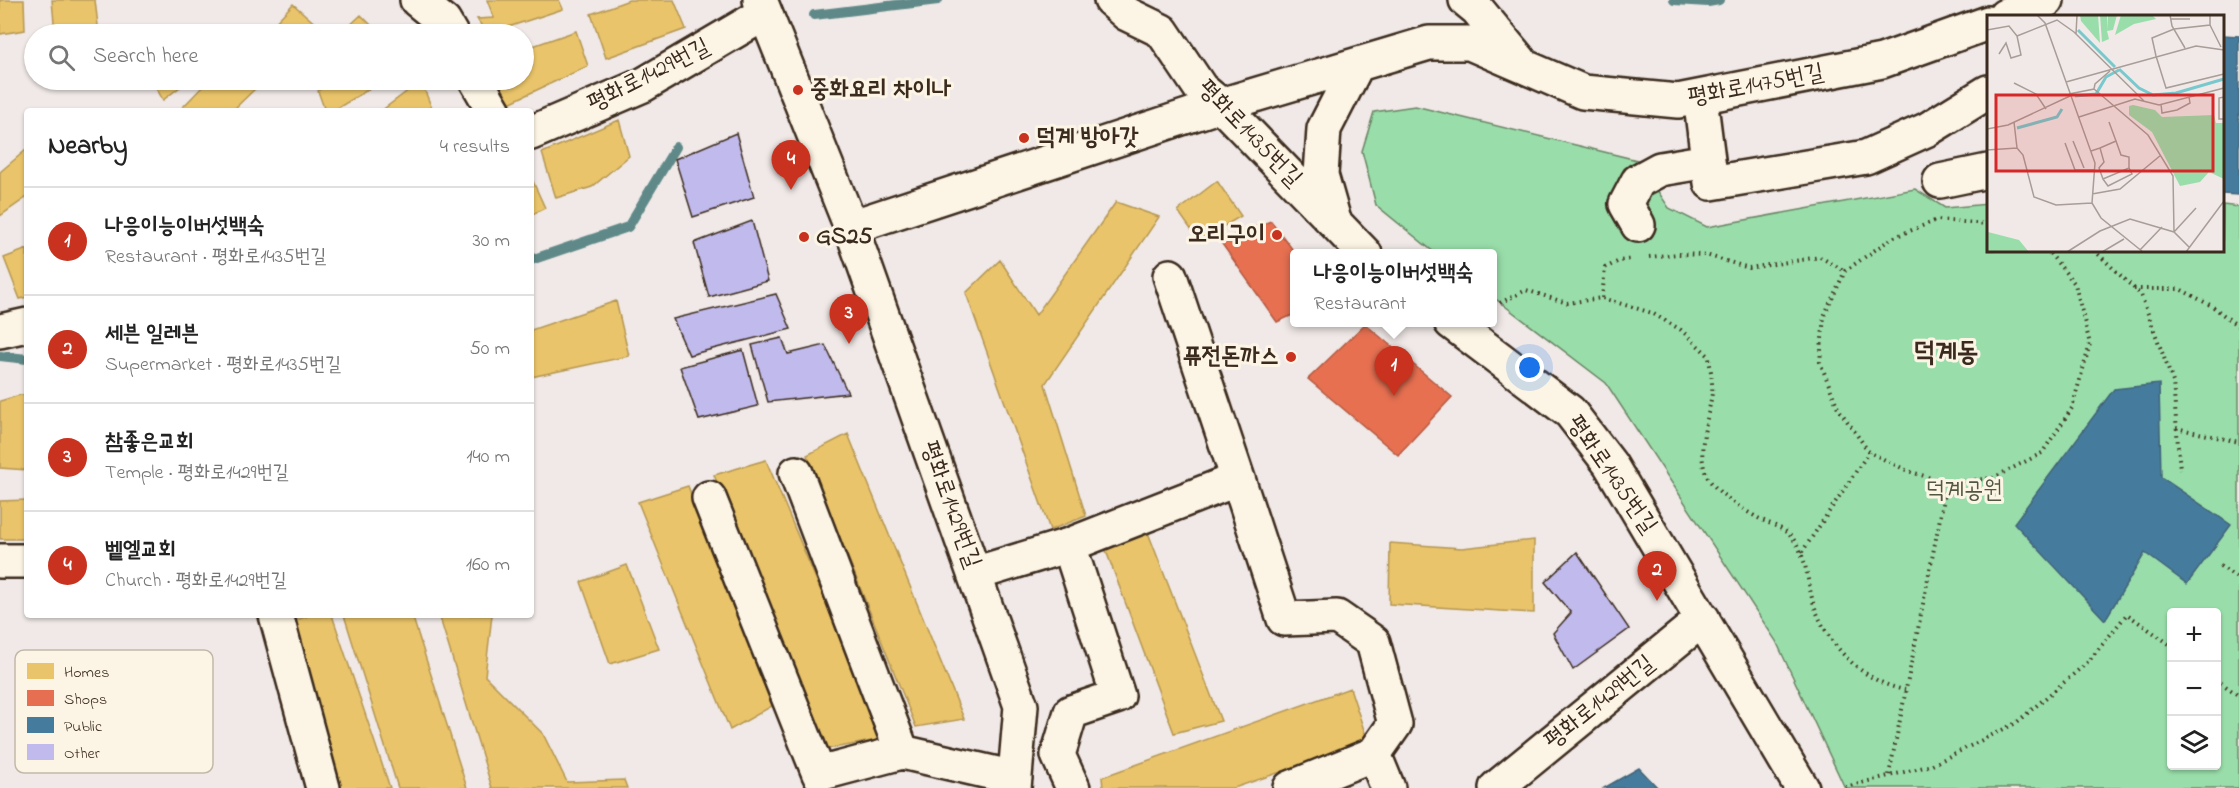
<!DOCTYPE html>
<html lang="en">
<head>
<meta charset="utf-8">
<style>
  :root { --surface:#fff; --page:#f6f6f6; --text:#222; --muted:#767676; --line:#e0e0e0; --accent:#c8321e }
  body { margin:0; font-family:"Indie Flower","Poor Story",sans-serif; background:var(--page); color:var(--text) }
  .controls { position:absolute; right:18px; bottom:18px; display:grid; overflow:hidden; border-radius:6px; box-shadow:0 2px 4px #0004 }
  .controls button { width:54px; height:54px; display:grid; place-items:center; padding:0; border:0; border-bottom:2px solid var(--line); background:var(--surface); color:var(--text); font:30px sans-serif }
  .you { position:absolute; left:1530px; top:368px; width:21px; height:21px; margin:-15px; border:4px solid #fff; border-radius:50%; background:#1a73e8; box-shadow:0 0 0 9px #1a73e833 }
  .badge { display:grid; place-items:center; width:39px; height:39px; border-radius:50%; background:var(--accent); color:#fff; font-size:20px; font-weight:700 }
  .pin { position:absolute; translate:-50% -50px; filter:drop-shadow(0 2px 3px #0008) }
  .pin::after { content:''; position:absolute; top:32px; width:21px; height:18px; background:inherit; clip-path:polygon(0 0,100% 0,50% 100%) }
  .popup { position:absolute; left:1290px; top:249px; width:207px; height:78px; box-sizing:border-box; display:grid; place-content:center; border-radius:6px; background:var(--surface); filter:drop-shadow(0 2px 4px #0005); font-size:20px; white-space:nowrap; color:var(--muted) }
  .popup b { font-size:22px; color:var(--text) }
  .popup::after { content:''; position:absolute; left:50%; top:100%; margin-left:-12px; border:12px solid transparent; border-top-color:var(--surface) }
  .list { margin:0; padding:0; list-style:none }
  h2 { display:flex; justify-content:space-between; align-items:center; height:78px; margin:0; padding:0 24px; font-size:26px }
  h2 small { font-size:20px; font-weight:400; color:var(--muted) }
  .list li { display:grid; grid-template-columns:39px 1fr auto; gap:18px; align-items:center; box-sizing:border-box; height:108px; padding:0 24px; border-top:2px solid var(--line) }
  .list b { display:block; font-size:22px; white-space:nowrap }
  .list p { margin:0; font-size:20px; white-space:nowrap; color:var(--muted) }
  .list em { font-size:20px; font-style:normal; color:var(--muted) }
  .icon { flex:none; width:33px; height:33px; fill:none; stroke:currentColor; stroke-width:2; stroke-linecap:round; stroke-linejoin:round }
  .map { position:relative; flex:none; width:2239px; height:788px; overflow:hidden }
  .search { position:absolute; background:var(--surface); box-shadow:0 2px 4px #0004; left:24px; top:24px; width:510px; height:66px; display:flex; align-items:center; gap:15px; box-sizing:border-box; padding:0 21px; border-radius:33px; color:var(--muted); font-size:22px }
  .panel { position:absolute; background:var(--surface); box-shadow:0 2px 4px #0004; left:24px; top:108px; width:510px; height:510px; border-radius:6px }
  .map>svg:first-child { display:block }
  .green { fill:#99deaa; stroke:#6a8464; stroke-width:1.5; fill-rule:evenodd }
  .homes { fill:#e9c46a; stroke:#b59653; stroke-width:1.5 }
  .shops { fill:#e76f51; stroke:#b35a42; stroke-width:1.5 }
  .public { fill:#457b9d; stroke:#426377; stroke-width:1.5 }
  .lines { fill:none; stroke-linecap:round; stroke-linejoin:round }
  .stream { stroke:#5f8988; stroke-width:10 }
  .building { fill:#c1bbed; stroke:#3b2a1e; stroke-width:1.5 }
  .minor-casing { stroke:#3b2a1e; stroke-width:38 }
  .path { stroke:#3b2a1e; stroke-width:4; stroke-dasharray:1.5 4.5; stroke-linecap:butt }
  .minor { stroke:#fcf5e5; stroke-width:33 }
  .poi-dot { fill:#c8321e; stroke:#fcf5e5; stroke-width:2 }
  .labels { text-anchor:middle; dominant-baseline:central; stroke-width:6; stroke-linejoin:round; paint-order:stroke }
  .street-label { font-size:24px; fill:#3b2a1e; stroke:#fcf5e5 }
  .poi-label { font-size:24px; font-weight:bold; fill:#3b2a1e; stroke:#fcf5e5; text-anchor:start }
  .park-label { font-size:24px; fill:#525741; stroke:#fcf5e5 }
  .quarter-label { font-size:27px; font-weight:bold; fill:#3b2a1e; stroke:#fcf5e5 }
  .inset-river { fill:none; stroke:#77c9ce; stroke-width:3 }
  .inset-road { fill:none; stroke:#a89d97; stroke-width:1.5 }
  .view { fill:#d62828; fill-opacity:0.15; stroke:#d62828; stroke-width:3 }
  .inset-edge { fill:none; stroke:#3b2a1e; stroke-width:3 }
  .key { fill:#fcf5e5; stroke:#c2b8a9; stroke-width:1.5 }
  .key-label { font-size:16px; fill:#3b2a1e }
</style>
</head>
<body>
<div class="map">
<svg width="2239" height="788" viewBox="0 0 2239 788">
  <rect width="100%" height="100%" fill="#f0e9e7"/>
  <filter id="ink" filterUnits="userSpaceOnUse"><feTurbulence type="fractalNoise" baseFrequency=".0167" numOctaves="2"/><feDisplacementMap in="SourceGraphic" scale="12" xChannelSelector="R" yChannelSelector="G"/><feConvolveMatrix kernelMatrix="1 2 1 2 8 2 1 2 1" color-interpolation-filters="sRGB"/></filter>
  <g filter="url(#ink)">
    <!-- green -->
    <path class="green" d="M1415 106 1637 160 1669 208 1707 227 1915 189 1945 208 1988 204V250H2222L2223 205 2239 207V788H1845L1776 641 1606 383 1493 297V254L1435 253 1376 205 1362 151 1374 112ZM2172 612H2216V766H2172Z"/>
    <!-- homes -->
    <path class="homes" d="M0 0H24L25 30 0 34Z
      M52 0H95L99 34H55Z
      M487 0H559L563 9 487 34 477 19 494 18Z
      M629 0H674L686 29 606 58 591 14Z
      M293 4 327 34H272L268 30Z
      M361 15 380 34H346V29Z
      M576 31 588 66 507 104 496 80H524V49Z
      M152 80H189L163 100Z
      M209 80H251L257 87 232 111H179Z
      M333 80H384L333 111H325L318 91Z
      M421 81 433 111H381Z
      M619 120 629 156 592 187 556 198 542 153Z
      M27 149V197L0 216V172Z
      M531 177 545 208 531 215Z
      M1217 181 1241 216 1199 241 1178 211Z
      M1116 202 1159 217 1045 384 1086 516 1050 530 966 293 1000 260 1036 315Z
      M27 249V297L20 299 4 258Z
      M616 301 629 356 531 377V330Z
      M20 395H27V470L0 468V401Z
      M848 434 964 719 916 727 807 455Z
      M766 460 883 739 828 749 714 475Z
      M688 486 772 706 730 730 638 502Z
      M27 500V539H0V501Z
      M1147 530 1221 721 1174 733 1102 540Z
      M1534 540V613L1389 604 1390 543 1462 548Z
      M627 565 659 649 610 664 581 582Z
      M310 615H332L390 788H332L289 623Z
      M344 615H412L467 788H398Z
      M439 615H492L485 676 543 734 567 782 624 780 627 788H492Z
      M1350 688 1368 742 1234 788H1103L1102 777Z"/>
    <!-- shops -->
    <path class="shops" d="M1271 221 1296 254 1295 314 1277 322 1220 241Z
      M1365 324 1452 397 1398 455 1308 379Z"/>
    <!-- public -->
    <path class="public" d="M2222 35 2239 36V195L2222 194Z
      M2159 384 2161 477 2231 525 2187 584 2145 553 2105 620 2014 523 2114 389Z
      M1639 768 1658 788H1604Z"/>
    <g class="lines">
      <!-- stream -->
      <path class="stream" d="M1674 0 1708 2 1719 0
        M814 15 938 0
        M531 260 628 227 676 147
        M0 356 27 359"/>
    </g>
    <!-- building -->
    <path class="building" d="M736 133 754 197 693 217 675 159Z
      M752 221 768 281 709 297 694 243Z
      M776 294 791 329 689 355 673 319Z
      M782 338 788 354 825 345 848 393 768 402 752 345Z
      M743 350 758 406 699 420 680 367Z
      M1577 552 1629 629 1573 670 1553 633 1571 613 1545 582Z"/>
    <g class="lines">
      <defs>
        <path id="minor" d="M417 0 444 22 451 34
          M760 0 851 227 1021 706 1014 788
          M1111 0 1127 14 1162 31 1201 89 1224 108 1365 254
          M1466 0 1477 9 1520 61
          M2005 16 2047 0
          M476 80 494 111
          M1700 97 1711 183 1866 157 1928 129 1988 92
          M531 133 643 85 764 14
          M1940 181 1988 171
          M1333 217 1321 175 1324 129 1356 67
          M1638 225 1626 204 1638 181 1660 169 1708 161
          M851 227 1221 105 1429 43H1470L1583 92 1678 101 1882 61 1988 23
          M1451 322 1570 412 1610 464 1802 788
          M0 331 27 325
          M796 473 902 752
          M1238 479 1284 619 1337 617 1373 642 1395 724 1374 754
          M709 498 819 774 902 752 1015 778
          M1069 545 1238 479 1170 276
          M0 561H27
          M974 574 1069 545 1118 696 1071 712 1058 755 1073 788
          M276 615 323 788
          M1290 788 1374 754 1388 788
          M1496 788 1703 619"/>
      </defs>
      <!-- minor casing -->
      <use href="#minor" class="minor-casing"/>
      <!-- path -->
      <path class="path" d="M1988 224 1937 220 1892 238 1845 271 1824 316 1820 362 1838 408 1869 452 1908 471 1947 483 1993 478 2042 453 2072 408 2090 344 2075 284 2047 250
        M2094 250 2141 295 2173 382 2180 470
        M1649 257 1678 254 1706 255 1749 268 1820 257 1845 271
        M2134 289H2180L2212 306 2239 327
        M1602 298 1605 268 1619 261 1633 259
        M1500 303 1526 290 1567 303 1602 298 1652 313 1681 330 1709 356C1710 368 1713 381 1712 393 1709 417 1696 449 1706 474 1713 491 1742 509 1758 518 1767 523 1778 526 1786 532 1805 547 1806 573 1811 594 1821 639 1859 681 1905 690
        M2176 428 2239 442
        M1802 552 1869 452
        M2220 566 2239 579
        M2216 679 2239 696
        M1889 775 1947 483
        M1845 787 1932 765 2016 723 2088 662 2127 614 2172 646"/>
      <!-- minor -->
      <use href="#minor" class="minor"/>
    </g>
  </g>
  <!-- markers -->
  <g class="poi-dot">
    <circle cx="798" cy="90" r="6"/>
    <circle cx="1024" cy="138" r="6"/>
    <circle cx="1277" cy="235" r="6"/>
    <circle cx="804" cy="237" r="6"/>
    <circle cx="1291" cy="357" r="6"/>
  </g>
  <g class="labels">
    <!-- street labels -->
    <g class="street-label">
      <text transform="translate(649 76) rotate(-27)">평화로1429번길</text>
      <text transform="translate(1756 86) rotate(-11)">평화로1475번길</text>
      <text transform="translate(1249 134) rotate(46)">평화로1435번길</text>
      <text transform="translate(1611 475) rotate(55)">평화로1435번길</text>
      <text transform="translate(950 505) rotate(70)">평화로1429번길</text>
      <text transform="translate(1600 703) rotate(-39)">평화로1429번길</text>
    </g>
    <!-- poi labels -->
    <g class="poi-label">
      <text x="810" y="90">중화요리 차이나</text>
      <text x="1036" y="138">덕계 방아갓</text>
      <text x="1265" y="235" text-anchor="end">오리구이</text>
      <text x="816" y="237">GS25</text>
      <text x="1279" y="357" text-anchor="end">퓨전돈까스</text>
    </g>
    <!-- park labels -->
    <g class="park-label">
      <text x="1964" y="491">덕계공원</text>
    </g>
    <!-- quarter labels -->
    <g class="quarter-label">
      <text x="1946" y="353">덕계동</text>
    </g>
  </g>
  <!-- overview -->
  <g transform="translate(1987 15)">
    <rect width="237" height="237" fill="#f0e9e7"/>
    <path d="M93 0H111L113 28 94 6ZM113 0H120V15L121 0H130L126 15 120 16 122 24 115 27ZM134 0H165L169 4 147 9 128 20ZM146 90 168 95 175 102 227 100 229 108H237V164L222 157 213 167 193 171 165 117 142 100V91ZM0 210 1 217 32 225 42 237H0Z" fill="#99deaa"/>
    <path class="inset-river" d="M91 15 128 52M132 54 152 73 166 80 189 78 237 64M88 81 109 79 119 62 132 55M30 113 70 102 75 94"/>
    <path class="inset-road" d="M50 0 58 8 108 148 105 188 114 203 156 237M183 0 185 11 198 33M223 0V10L187 14 165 23 169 41 179 73 237 59M184 4H203M223 10 234 32M0 15 22 11 30 21M89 19 90 0M12 39 19 28 24 43 34 40 30 21 70 5 87 17 157 86M79 67 209 31 237 35M27 68 49 79 59 94M107 74 161 120 186 161 187 217M82 79 107 74 108 69 123 56M237 82 232 83V104H237M174 89 175 98 190 95 203 88 202 82M92 102 148 84 172 90 237 73M27 107 30 133M0 114 21 110 83 81M86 126 97 153M129 126 134 140 142 142V153M78 128 88 155H107M113 133 129 126 122 107M0 135 30 133 36 140 47 182 69 190 105 188M104 136 113 133 117 147 112 153 116 164 142 153 145 159 121 171 116 164M105 179 133 174 174 140M187 217 209 193M153 235 175 212M80 237 113 216 143 204 187 217 202 232M115 237 137 224M199 237 237 186"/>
    <path class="view" d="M9 80H226V156H9Z"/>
    <rect width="237" height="237" class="inset-edge"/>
  </g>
  <!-- legend -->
  <rect x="15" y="650" width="198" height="123" rx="9" class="key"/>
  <rect x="27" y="663" width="27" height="16" fill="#e9c46a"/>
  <rect x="27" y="690" width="27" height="16" fill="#e76f51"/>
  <rect x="27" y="717" width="27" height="16" fill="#457b9d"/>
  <rect x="27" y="744" width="27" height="16" fill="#c1bbed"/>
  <g class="key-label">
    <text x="64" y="677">Homes</text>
    <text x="64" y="704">Shops</text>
    <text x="64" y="731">Public</text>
    <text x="64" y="758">Other</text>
  </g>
</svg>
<div class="controls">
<button>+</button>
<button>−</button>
<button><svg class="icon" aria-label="layers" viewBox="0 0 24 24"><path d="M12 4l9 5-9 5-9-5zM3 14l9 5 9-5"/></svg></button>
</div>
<div class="you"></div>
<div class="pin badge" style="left:1394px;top:396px">1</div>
<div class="popup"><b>나응이능이버섯백숙</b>Restaurant</div>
<div class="pin badge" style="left:1657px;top:601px">2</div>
<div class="pin badge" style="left:849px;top:344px">3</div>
<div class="pin badge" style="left:791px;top:190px">4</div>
<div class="search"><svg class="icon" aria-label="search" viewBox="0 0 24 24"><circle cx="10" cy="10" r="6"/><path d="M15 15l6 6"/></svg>Search here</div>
<section class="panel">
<h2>Nearby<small>4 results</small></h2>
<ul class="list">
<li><span class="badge">1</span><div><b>나응이능이버섯백숙</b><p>Restaurant · 평화로1435번길</p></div><em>30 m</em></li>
<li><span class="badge">2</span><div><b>세븐 일레븐</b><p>Supermarket · 평화로1435번길</p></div><em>50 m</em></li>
<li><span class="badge">3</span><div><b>참좋은교회</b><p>Temple · 평화로1429번길</p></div><em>140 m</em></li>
<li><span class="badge">4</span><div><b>벹엘교회</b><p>Church · 평화로1429번길</p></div><em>160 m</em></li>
</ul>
</section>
</div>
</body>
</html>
